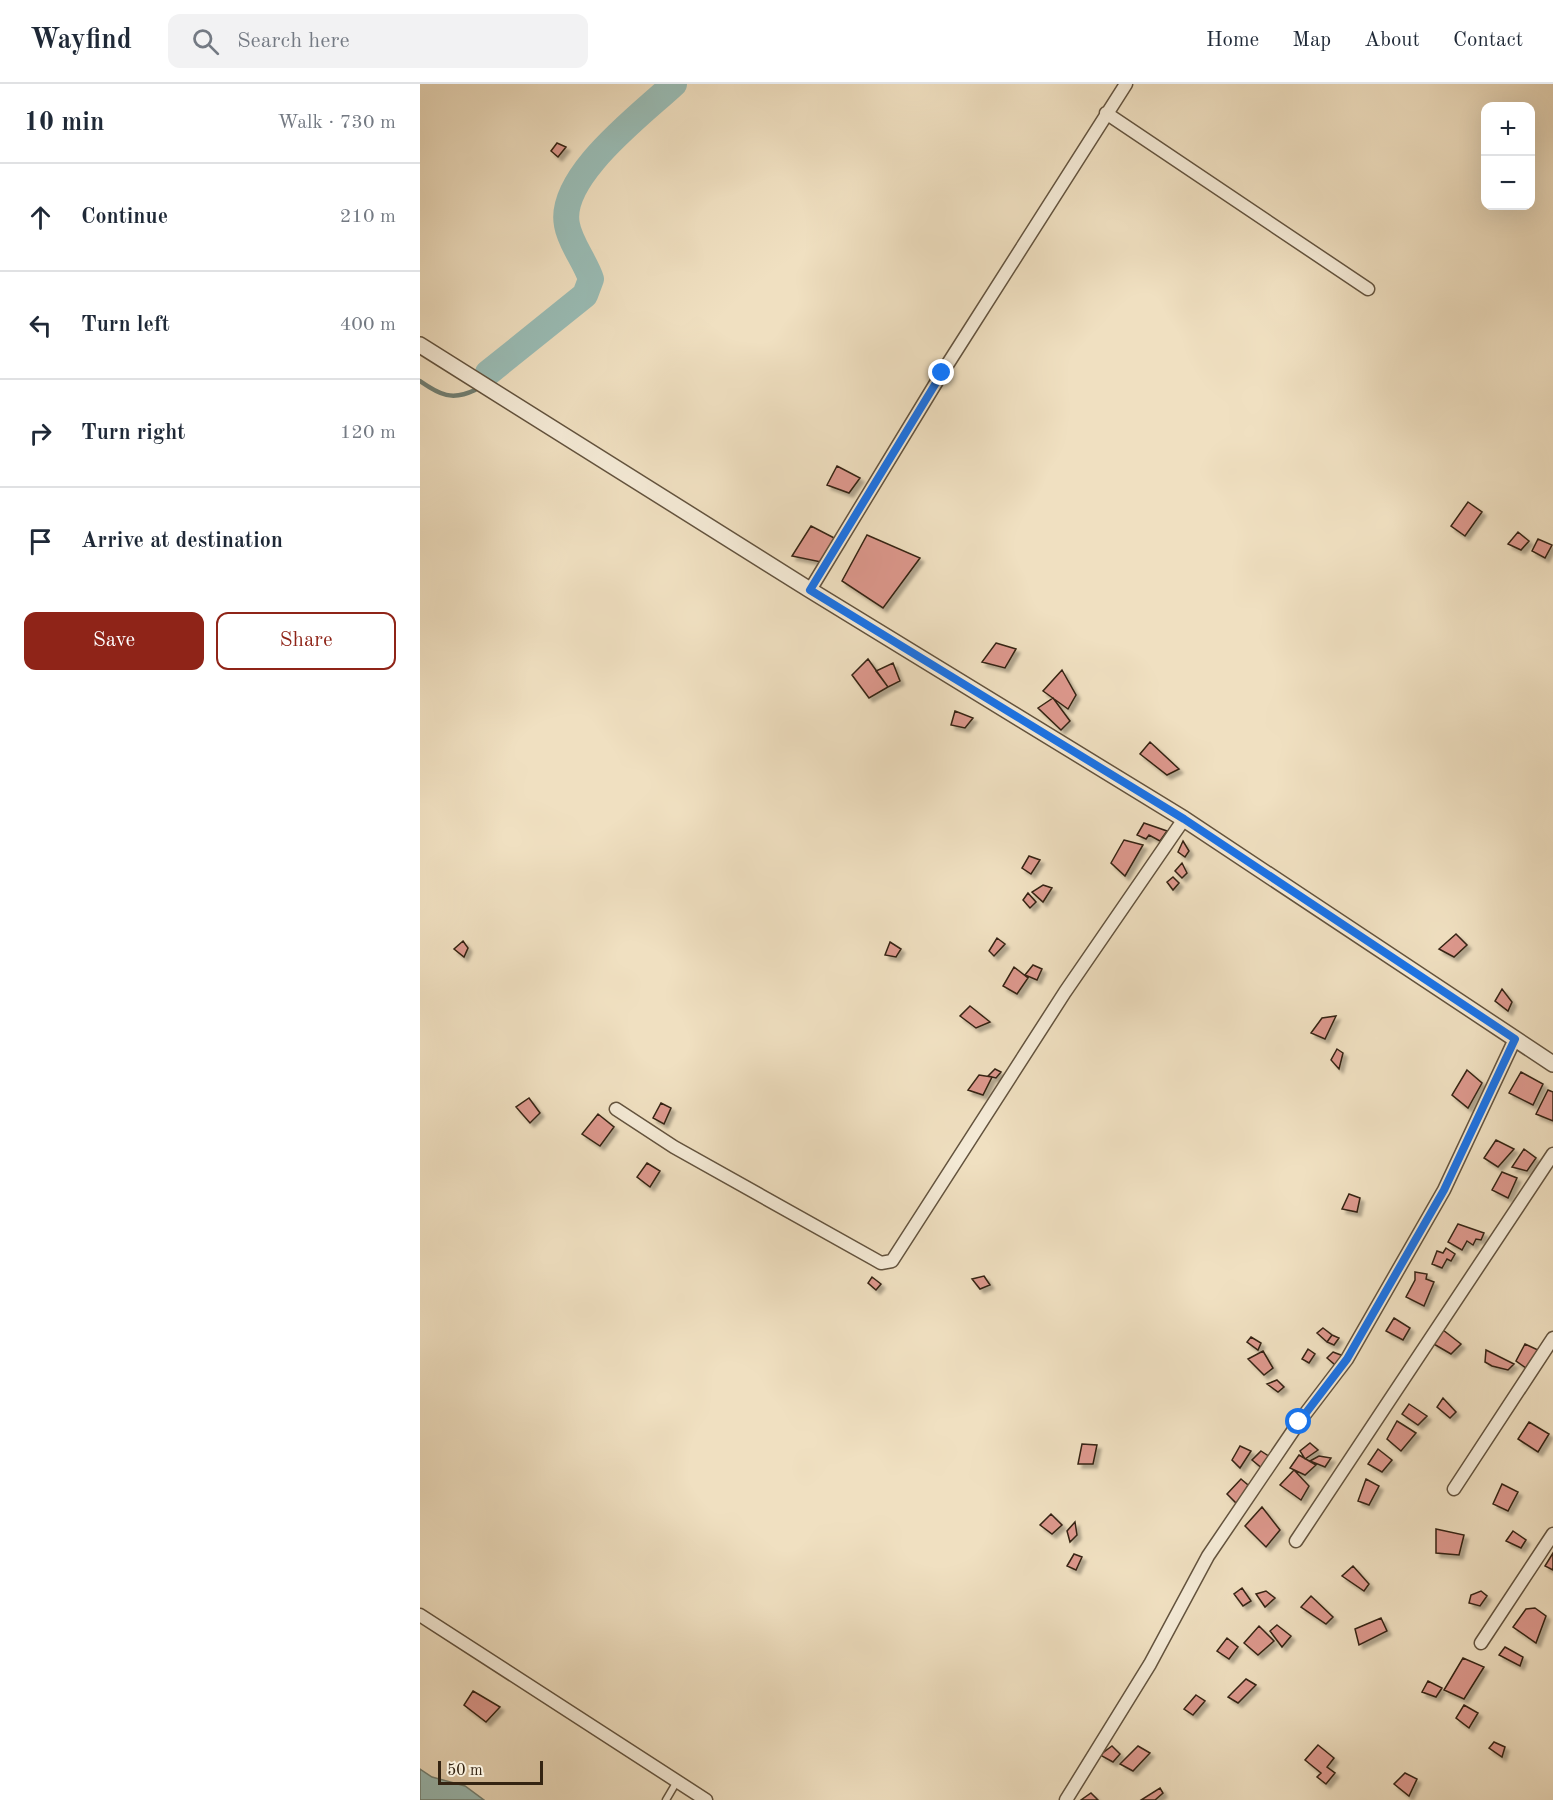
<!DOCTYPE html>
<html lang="en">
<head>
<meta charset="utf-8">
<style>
  :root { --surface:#fff; --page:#f2f2f3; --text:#1f2937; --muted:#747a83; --line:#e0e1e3; --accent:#8f2418 }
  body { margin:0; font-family:"Old Standard TT",serif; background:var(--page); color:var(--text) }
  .controls { position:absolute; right:18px; top:18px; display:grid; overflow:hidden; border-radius:12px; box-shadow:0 6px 24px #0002 }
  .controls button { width:54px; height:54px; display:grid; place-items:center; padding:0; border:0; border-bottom:2px solid var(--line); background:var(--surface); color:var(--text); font:30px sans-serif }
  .scale { position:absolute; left:18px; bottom:15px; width:105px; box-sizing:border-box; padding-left:6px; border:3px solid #342412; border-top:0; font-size:16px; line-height:21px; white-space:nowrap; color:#342412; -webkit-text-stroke:4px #f5ebd7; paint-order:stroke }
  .stop { position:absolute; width:18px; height:18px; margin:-14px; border:4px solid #1a73e8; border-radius:50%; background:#fff }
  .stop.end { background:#1a73e8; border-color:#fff; box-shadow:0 2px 6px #0008 }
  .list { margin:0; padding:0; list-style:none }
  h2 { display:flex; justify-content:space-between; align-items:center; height:78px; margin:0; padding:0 24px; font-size:26px }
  h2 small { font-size:20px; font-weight:400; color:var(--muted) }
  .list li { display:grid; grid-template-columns:39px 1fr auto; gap:18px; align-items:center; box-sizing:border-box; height:108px; padding:0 24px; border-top:2px solid var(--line) }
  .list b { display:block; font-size:22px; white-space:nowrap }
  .list em { font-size:20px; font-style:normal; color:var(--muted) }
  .actions { display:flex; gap:12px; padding:18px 24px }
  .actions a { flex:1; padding:14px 0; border:2px solid var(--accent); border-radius:12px; text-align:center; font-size:21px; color:var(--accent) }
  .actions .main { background:var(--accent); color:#fff }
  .icon { flex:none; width:33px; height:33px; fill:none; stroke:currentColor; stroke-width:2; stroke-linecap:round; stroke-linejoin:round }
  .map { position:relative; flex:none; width:1133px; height:1716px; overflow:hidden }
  header { display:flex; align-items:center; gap:36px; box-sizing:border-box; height:84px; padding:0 30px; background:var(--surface); border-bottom:2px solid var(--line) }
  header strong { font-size:28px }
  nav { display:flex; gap:33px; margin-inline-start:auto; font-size:21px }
  .search { width:420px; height:54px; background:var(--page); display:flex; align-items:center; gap:15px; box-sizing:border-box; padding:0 21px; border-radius:12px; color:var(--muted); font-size:22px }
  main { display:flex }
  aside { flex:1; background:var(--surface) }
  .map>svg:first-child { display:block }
  .water { fill:#9abdb6; stroke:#718074; stroke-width:1.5 }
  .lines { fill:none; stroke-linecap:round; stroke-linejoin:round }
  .stream { stroke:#718074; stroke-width:4.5 }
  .river { stroke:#9abdb6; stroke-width:26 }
  .building { fill:#dd988d; stroke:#342412; stroke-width:1.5; filter:url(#shadow) }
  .service-casing { stroke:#63533e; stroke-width:9 }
  .minor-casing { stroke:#63533e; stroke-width:15 }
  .tertiary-casing { stroke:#63533e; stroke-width:18 }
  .service { stroke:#f5ebd7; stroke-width:6 }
  .minor { stroke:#f5ebd7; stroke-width:12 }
  .tertiary { stroke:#f5ebd7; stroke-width:15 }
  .route { stroke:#1a73e8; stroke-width:8 }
</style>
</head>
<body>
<header>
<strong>Wayfind</strong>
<div class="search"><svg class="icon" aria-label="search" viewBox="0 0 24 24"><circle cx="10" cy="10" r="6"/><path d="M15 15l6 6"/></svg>Search here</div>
<nav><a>Home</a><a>Map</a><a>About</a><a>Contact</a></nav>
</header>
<main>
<aside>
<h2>10 min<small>Walk · 730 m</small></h2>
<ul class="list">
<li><svg class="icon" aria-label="ahead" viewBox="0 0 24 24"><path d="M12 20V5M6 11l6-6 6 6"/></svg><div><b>Continue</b></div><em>210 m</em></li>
<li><svg class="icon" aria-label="left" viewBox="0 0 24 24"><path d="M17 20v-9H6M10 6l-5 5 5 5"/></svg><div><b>Turn left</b></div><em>400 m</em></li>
<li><svg class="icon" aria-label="right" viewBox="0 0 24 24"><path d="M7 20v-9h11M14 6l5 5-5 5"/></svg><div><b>Turn right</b></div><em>120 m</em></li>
<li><svg class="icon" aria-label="arrive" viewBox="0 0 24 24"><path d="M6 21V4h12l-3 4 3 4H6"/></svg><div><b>Arrive at destination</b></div></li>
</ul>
<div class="actions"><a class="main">Save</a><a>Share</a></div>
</aside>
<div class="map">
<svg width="1133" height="1716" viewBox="0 0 1133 1716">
  <defs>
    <filter id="shadow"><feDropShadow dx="4" dy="4" stdDeviation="1.5" flood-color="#0004"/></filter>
  </defs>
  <rect width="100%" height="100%" fill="#f0e0c1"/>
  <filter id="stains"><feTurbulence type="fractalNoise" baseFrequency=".00333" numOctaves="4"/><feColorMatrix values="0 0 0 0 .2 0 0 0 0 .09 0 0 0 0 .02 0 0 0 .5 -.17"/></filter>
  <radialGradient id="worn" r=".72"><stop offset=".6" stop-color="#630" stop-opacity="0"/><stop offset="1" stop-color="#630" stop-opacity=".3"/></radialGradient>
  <!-- water -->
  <path class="water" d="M0 1685 12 1693 45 1702 64 1716H0Z"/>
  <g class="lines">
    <!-- stream -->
    <path class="stream" d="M0 297C20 311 32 317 55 306"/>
    <!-- river -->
    <path class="river" d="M68 289 165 211 171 195C165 177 150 159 147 141 137 93 222 30 254 0"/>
  </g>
  <!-- building -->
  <path class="building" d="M137 59 146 63 138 73 131 67Z
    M417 382 440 394 429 409 407 401Z
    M1048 418 1062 428 1045 452 1031 442Z
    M391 442 420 457 401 478 372 472Z
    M1098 448 1109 457 1101 466 1088 460Z
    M447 451 500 474 463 524 422 497Z
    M1118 455 1132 461 1125 474 1112 467Z
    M576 559 596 565 585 584 562 578Z
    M448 575 468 603 449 614 432 591Z
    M473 579 480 597 468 603 456 587Z
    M642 586 656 611 648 625 623 607Z
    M633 614 650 637 641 646 618 624Z
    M535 627 553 634 545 644 531 641Z
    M730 658 759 685 747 691 720 670Z
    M724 739 747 747 740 757 729 751 726 755 717 751Z
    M704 756 723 761 705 792 691 779Z
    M763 757 769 767 765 773 758 768Z
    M609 772 620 776 611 790 602 784Z
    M762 779 767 789 762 794 755 787Z
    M753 793 759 799 753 806 747 798Z
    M623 801 632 804 623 818 612 808Z
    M608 809 616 818 610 824 603 816Z
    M1036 850 1047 861 1034 873 1019 865Z
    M577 854 585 860 574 872 569 867Z
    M43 857 48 864 44 873 34 865Z
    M470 858 481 865 476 873 465 871Z
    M613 881 622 885 617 896 605 891Z
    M594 883 608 894 597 910 583 902Z
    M1082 905 1092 918 1088 927 1075 917Z
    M550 922 570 938 556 944 540 932Z
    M916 932 905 955 891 949 902 934Z
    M917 965 923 969 919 985 911 976Z
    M575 985 581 988 576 994 568 992Z
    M1047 986 1062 999 1048 1024 1032 1011Z
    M1101 988 1123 1000 1113 1021 1089 1009Z
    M559 991 572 993 563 1011 548 1006Z
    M1128 1006 1133 1008V1037L1116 1030Z
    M109 1014 120 1029 110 1039 96 1023Z
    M241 1019 251 1024 244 1040 233 1034Z
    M178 1030 194 1043 180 1062 162 1050Z
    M1076 1056 1094 1065 1078 1083 1064 1074Z
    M1104 1065 1116 1074 1107 1087 1092 1083Z
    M227 1079 240 1087 230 1103 217 1093Z
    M1082 1088 1097 1094 1088 1114 1072 1106Z
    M929 1110 940 1114 937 1128 922 1125Z
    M1038 1140 1064 1149 1061 1156 1056 1155 1053 1161 1047 1157 1042 1166 1028 1158Z
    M1026 1164 1035 1170 1031 1177 1027 1175 1022 1184 1012 1180 1017 1167 1023 1169Z
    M995 1188 1007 1190 1006 1195 1014 1198 1004 1222 986 1213 995 1196Z
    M564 1192 570 1201 560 1205 552 1195Z
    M452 1193 461 1200 456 1206 448 1199Z
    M974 1234 990 1244 983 1256 966 1247Z
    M903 1244 912 1251 907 1258 897 1249Z
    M1023 1246 1041 1260 1031 1270 1012 1259Z
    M912 1251 919 1254 914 1261 907 1258Z
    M831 1253 841 1259 838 1266 827 1258Z
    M1105 1260 1118 1266 1106 1284 1096 1277Z
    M888 1265 895 1270 889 1279 882 1275Z
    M1066 1266 1094 1280 1088 1286 1072 1282 1065 1278Z
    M843 1267 853 1284 844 1291 828 1275Z
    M913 1268 926 1273 920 1285 907 1274Z
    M857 1296 864 1303 858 1308 847 1300Z
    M1023 1314 1036 1328 1030 1334 1017 1323Z
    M989 1320 1007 1332 998 1341 982 1330Z
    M977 1337 996 1349 981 1367 967 1355Z
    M1109 1338 1129 1350 1118 1368 1098 1355Z
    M890 1359 898 1366 885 1375 880 1367Z
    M662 1360 677 1361 673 1380H658Z
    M820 1362 831 1367 820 1384 812 1376Z
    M958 1365 972 1376 962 1388 948 1380Z
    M841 1367 850 1373 843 1385 832 1376Z
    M879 1371 896 1381 885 1391 870 1384Z
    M899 1372 911 1374 905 1383 890 1377Z
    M874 1386 889 1402 881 1416 860 1401Z
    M821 1395 828 1401 818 1421 807 1410Z
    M946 1395 959 1402 949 1421 938 1417Z
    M1082 1400 1098 1408 1088 1427 1073 1420Z
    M842 1423 860 1446 846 1463 825 1442Z
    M631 1430 642 1441 632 1450 620 1441Z
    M655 1438 657 1451 650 1458 647 1447Z
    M1016 1445 1044 1451 1039 1471 1016 1469Z
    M1093 1447 1106 1456 1101 1464 1086 1457Z
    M1133 1469V1486L1125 1482Z
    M654 1470 662 1473 656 1486 647 1482Z
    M933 1482 949 1500 944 1507 922 1492Z
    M822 1504 831 1517 823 1522 814 1510Z
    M846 1507 855 1514 845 1523 836 1510Z
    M1061 1507 1067 1512 1060 1522 1049 1519 1051 1511Z
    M891 1512 913 1533 906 1540 881 1523Z
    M1115 1524 1126 1532 1116 1559 1093 1543 1106 1525Z
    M961 1534 967 1547 939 1561 935 1545Z
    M857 1541 871 1552 862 1563 850 1547Z
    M839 1542 854 1557 838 1571 824 1559Z
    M807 1554 818 1563 809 1575 797 1567Z
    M1085 1563 1103 1573 1100 1582 1079 1571Z
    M1043 1574 1064 1583 1044 1615 1024 1606Z
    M826 1595 836 1601 818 1619 808 1613Z
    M1008 1597 1022 1604 1016 1613 1002 1608Z
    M53 1607 80 1623 66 1638 44 1621Z
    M776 1611 785 1617 773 1631 764 1625Z
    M1044 1621 1058 1629 1049 1644 1036 1634Z
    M1074 1658 1085 1663 1082 1673 1069 1664Z
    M898 1661 914 1674 907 1683 915 1689 906 1700 897 1693 901 1689 885 1676Z
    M692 1662 700 1670 693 1678 680 1671Z
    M718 1662 730 1669 713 1687 700 1680Z
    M985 1689 997 1695 989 1712 974 1700Z
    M740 1704 743 1709 735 1716H721Z
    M671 1709 678 1716H661Z"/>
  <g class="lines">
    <defs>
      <path id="service" d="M246 1716 256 1699"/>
      <path id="minor" d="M686 29 948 205
        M390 506 522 289 706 0
        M196 1025 254 1063 454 1175 461 1179 472 1177 645 908 764 735
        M1034 1405 1133 1254
        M876 1457 1133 1070
        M0 1531 286 1716
        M1061 1559 1133 1450
        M646 1716 730 1580 788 1472 879 1338 927 1275 1024 1106 1095 955"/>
      <path id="tertiary" d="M0 261 390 506 764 735 1133 980"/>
    </defs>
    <!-- service casing -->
    <use href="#service" class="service-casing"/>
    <!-- minor casing -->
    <use href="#minor" class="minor-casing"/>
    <!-- tertiary casing -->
    <use href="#tertiary" class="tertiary-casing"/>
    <!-- service -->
    <use href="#service" class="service"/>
    <!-- minor -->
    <use href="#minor" class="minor"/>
    <!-- tertiary -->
    <use href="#tertiary" class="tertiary"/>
  </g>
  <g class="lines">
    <!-- route -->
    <path class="route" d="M522 289 390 506 764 735 1095 955 1024 1106 927 1275 879 1338"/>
  </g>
  <rect width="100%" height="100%" filter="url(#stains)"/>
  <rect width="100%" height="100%" fill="url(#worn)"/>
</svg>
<div class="controls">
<button>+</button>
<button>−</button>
</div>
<div class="scale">50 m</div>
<div class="stop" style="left:879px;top:1338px"></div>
<div class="stop end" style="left:522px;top:289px"></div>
</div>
</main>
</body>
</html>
